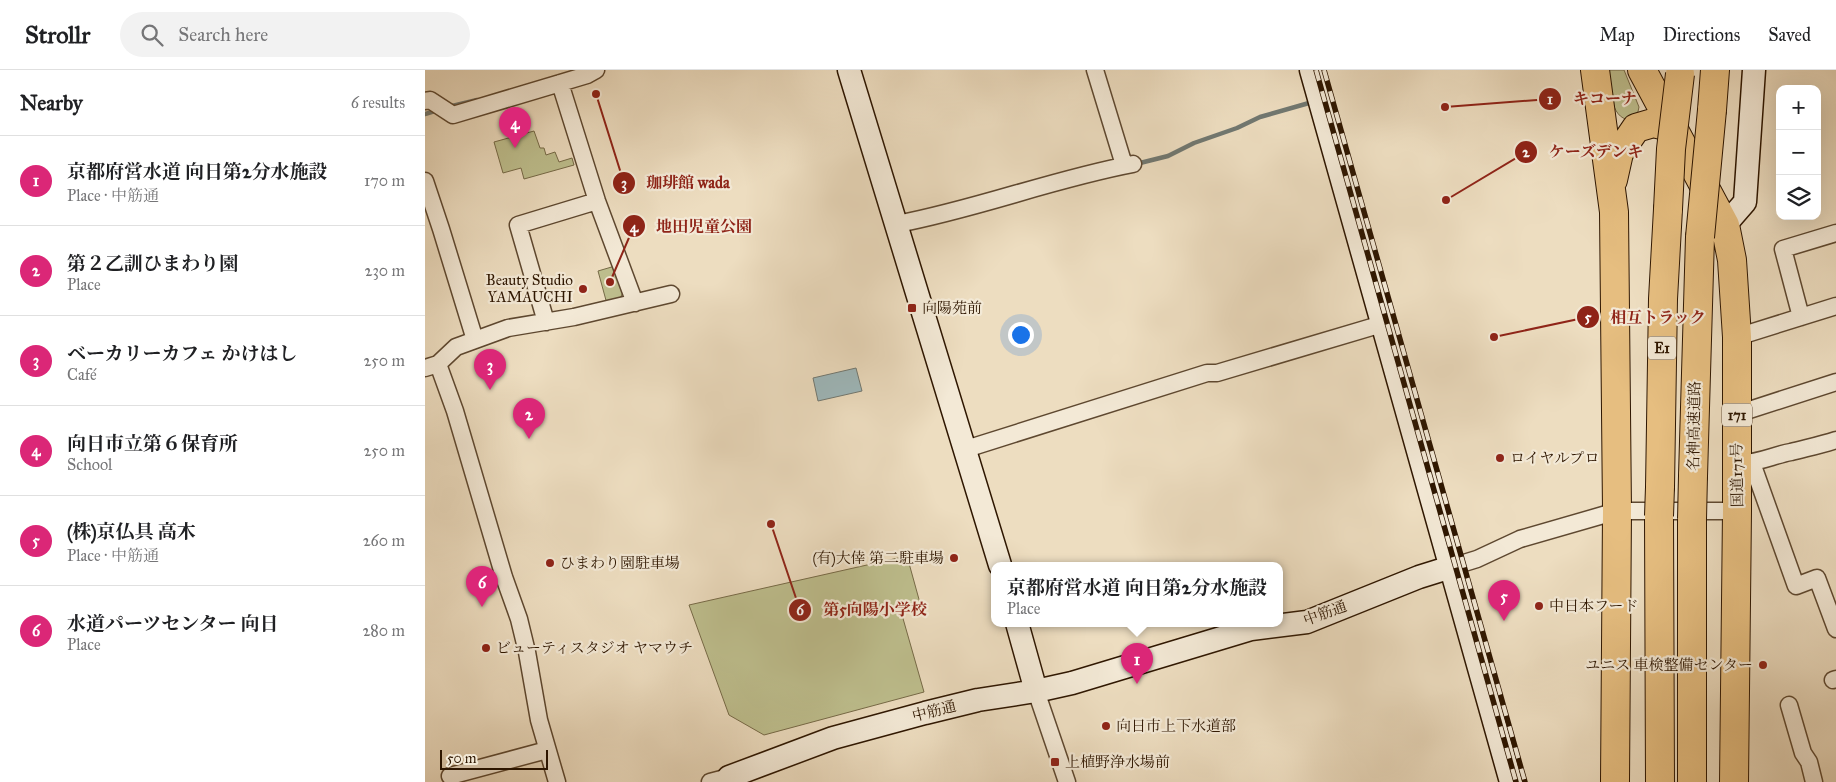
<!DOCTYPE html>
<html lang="en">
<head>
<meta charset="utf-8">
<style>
  :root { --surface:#fff; --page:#f2f2f2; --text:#202124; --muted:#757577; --line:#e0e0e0; --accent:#db2777 }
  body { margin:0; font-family:"IM FELL Great Primer","Noto Serif JP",serif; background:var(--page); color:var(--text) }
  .controls { position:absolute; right:15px; top:15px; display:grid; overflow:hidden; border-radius:10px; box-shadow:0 5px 20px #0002 }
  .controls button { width:45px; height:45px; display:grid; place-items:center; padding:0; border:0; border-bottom:1px solid var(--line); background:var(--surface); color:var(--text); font:25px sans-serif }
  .scale { position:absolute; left:15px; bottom:12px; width:108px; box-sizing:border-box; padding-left:5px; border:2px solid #2e1600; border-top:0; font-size:14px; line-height:18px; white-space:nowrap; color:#2e1600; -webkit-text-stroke:4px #f3e9d6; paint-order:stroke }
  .you { position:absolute; left:595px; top:264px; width:18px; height:18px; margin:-12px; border:4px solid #fff; border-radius:50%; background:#1a73e8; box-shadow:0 0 0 8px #1a73e833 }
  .badge { display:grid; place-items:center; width:32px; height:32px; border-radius:50%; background:var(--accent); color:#fff; font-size:16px; font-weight:700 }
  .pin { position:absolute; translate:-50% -41px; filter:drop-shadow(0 1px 2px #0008) }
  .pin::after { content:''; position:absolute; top:26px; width:18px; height:15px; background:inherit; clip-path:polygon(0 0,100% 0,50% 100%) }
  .popup { position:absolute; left:566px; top:492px; width:292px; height:65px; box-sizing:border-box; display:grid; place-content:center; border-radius:10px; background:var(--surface); filter:drop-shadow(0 1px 4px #0005); font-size:16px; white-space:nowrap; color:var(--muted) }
  .popup b { font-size:19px; color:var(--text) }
  .popup::after { content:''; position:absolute; left:50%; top:100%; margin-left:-10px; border:10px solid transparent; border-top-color:var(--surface) }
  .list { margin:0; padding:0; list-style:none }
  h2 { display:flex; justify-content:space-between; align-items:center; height:65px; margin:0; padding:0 20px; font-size:21px }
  h2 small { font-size:16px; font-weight:400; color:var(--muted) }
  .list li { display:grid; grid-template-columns:32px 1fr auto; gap:15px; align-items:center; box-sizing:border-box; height:90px; padding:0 20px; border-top:1px solid var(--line) }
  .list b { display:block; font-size:19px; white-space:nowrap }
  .list p { margin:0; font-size:16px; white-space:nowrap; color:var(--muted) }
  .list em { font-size:16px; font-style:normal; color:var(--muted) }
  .icon { flex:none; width:28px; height:28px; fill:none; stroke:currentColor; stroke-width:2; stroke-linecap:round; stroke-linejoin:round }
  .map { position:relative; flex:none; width:1411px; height:712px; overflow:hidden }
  header { display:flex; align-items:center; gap:30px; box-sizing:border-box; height:70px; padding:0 25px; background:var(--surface); border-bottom:1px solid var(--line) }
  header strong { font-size:24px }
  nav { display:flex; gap:28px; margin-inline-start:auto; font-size:18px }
  .search { width:350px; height:45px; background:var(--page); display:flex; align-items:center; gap:12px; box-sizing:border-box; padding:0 18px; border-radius:28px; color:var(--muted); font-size:19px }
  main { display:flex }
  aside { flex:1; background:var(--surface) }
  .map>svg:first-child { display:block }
  .green { fill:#bebf8e; stroke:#766a47 }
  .water { fill:#9eb9bd; stroke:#717871 }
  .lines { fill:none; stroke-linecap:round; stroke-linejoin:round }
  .stream { stroke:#717871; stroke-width:4.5 }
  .street-casing { stroke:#5e4830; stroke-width:19 }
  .secondary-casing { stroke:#2e1600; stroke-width:25 }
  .highway-casing { stroke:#2e1600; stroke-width:30 }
  .street { stroke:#f3e9d6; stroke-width:16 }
  .secondary { stroke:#f3e9d6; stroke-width:22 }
  .highway { stroke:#e6be80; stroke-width:28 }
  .rail-casing { stroke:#2e1600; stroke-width:5.5 }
  .rail { stroke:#f3e9d6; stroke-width:4; stroke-dasharray:11; stroke-linecap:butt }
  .highway-bridge-casing { stroke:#2e1600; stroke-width:30; stroke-linecap:butt }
  .highway-bridge { stroke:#e6be80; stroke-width:28 }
  .poi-dot { fill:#8f2418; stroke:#f3e9d6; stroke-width:2 }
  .labels { text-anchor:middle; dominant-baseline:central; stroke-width:4.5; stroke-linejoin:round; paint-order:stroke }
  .shield { fill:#f3e9d6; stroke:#695540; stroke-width:1 }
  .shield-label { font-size:14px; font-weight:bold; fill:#2e1600 }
  .poi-label { font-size:15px; fill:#2e1600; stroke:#f3e9d6; text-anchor:start }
  .street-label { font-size:15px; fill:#2e1600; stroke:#f3e9d6 }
  .leader { fill:none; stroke:#8f2418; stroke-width:2 }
  .callout-dot { fill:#8f2418; stroke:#f3e9d6; stroke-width:2 }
  .mark-label { font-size:15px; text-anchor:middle; font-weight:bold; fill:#fff }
  .callout-label { font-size:16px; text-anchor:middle; font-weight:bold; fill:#8f2418; stroke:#f3e9d6; stroke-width:4.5; stroke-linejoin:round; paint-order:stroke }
</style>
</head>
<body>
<header>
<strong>Strollr</strong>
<div class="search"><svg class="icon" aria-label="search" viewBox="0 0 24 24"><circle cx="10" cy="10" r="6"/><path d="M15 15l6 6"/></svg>Search here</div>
<nav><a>Map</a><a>Directions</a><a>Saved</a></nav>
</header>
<main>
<aside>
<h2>Nearby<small>6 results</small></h2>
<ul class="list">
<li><span class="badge">1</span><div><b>京都府営水道 向日第2分水施設</b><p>Place · 中筋通</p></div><em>170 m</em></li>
<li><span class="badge">2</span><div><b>第２乙訓ひまわり園</b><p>Place</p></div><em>230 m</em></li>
<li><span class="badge">3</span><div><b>ベーカリーカフェ かけはし</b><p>Café</p></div><em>250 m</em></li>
<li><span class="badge">4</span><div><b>向日市立第６保育所</b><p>School</p></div><em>250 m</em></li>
<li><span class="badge">5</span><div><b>(株)京仏具 高木</b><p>Place · 中筋通</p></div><em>260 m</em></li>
<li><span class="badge">6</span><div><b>水道パーツセンター 向日</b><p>Place</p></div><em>280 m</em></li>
</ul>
</aside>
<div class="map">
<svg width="1411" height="712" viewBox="0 0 1411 712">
  <rect width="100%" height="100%" fill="#edddc0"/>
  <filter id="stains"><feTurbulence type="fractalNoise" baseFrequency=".004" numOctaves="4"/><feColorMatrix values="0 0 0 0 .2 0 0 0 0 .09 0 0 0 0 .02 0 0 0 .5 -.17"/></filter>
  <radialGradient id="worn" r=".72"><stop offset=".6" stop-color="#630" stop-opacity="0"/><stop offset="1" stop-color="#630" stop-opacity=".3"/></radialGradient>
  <!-- green -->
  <path class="green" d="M1184 0H1199L1214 37 1212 46 1205 50C1184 48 1186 17 1184 0Z
    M109 61 115 78H119L121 85 130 82 134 92 147 88 149 95 99 109 96 98 78 103 69 72Z
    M190 196 198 222 194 231 182 234 173 201Z
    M482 486 495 533 475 538 499 622 339 665 304 645 264 535Z"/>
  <!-- water -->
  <path class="water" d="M431 298 437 321 393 331 388 308Z"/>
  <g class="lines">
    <!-- stream -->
    <path class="stream" d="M23 37 52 30
      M0 44 13 40
      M715 93 743 86 769 73 812 58 835 47 884 33"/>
    <defs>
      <path id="street" d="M670 0 699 95
        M135 13 172 131 210 233
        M0 31 5 30 28 45 162 5 171 0
        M0 111 16 159 50 270
        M472 154C552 139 628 109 708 94
        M1376 247 1358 179 1411 163
        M121 252 93 155 172 131
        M1312 267 1411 236
        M13 294 30 341 79 507 94 549 102 582 114 650 132 712
        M0 298 13 294 31 277 83 258 149 247 246 224
        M1312 344 1411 312
        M541 379 782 303H792L957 254
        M1317 393C1334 393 1349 385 1366 382 1381 378 1396 375 1411 370
        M1327 393 1371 516 1392 508 1411 559
        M1026 497 1052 489 1095 469 1192 441H1312
        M1408 610 1411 609
        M611 621 642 712
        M1364 635 1378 683 1384 692 1389 712
        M25 706 122 680
        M285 712 304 707"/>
      <path id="secondary" d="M424 0 575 495
        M886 0 1086 712
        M1300 155 1320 132 1329 0
        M592 553 611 621
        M304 707 408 668 500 643 553 630 611 621 647 613 826 559 882 552 994 507 1026 497"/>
      <path id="highway" d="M1170 0 1189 142 1192 441 1190 712
        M1217 0 1300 155 1307 190 1312 267V441L1309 712
        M1287 40 1290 0
        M1188 110 1194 83 1211 58 1228 53 1248 58
        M1268 406 1275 167
        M1235 417 1238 229 1243 139
        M1234 446 1235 712
        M1267 712V449"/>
    </defs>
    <!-- street casing -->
    <use href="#street" class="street-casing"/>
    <!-- secondary casing -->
    <use href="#secondary" class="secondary-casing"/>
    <!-- highway casing -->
    <use href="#highway" class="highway-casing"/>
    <!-- street -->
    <use href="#street" class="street"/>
    <!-- secondary -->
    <use href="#secondary" class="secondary"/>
    <!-- highway -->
    <use href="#highway" class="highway"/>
    <defs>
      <path id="rail" d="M891 0 1091 712
        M899 0 1100 712"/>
    </defs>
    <!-- rail casing -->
    <use href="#rail" class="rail-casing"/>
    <!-- rail -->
    <use href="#rail" class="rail"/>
    <defs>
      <path id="highway-bridge" d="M1243 139 1246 79 1255 4
        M1275 167 1287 40
        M1234 446 1235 417
        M1267 449 1268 406"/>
    </defs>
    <!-- highway-bridge casing -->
    <use href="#highway-bridge" class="highway-bridge-casing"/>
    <!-- highway-bridge -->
    <use href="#highway-bridge" class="highway-bridge"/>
  </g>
  <!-- markers -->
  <g class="poi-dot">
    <circle cx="158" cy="219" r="5"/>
    <rect x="482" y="233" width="10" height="10" rx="2.5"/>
    <circle cx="1075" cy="388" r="5"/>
    <circle cx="529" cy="488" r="5"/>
    <circle cx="125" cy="493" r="5"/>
    <circle cx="1114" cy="536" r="5"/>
    <circle cx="61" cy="578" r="5"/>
    <circle cx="1338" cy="595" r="5"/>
    <circle cx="681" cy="656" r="5"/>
    <rect x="625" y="687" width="10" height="10" rx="2.5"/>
  </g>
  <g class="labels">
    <!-- shield labels -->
    <g class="shield">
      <rect x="1223" y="266.5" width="28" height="23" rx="4"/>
      <rect x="1297" y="333.5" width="30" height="23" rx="4"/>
    </g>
    <g class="shield-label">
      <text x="1237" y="278">E1</text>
      <text x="1312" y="345">171</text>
    </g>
    <!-- poi labels -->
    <g class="poi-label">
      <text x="148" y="210" text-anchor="end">Beauty Studio<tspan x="148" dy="17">YAMAUCHI</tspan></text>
      <text x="497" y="238">向陽苑前</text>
      <text x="1085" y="388">ロイヤルプロ</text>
      <text x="519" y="488" text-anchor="end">(有)大倖 第二駐車場</text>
      <text x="135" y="493">ひまわり園駐車場</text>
      <text x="1124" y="536">中日本フード</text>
      <text x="71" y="578">ビューティスタジオ ヤマウチ</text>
      <text x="1328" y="595" text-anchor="end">ユニス 車検整備センター</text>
      <text x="691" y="656">向日市上下水道部</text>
      <text x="640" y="692">上植野浄水場前</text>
    </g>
    <!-- street labels -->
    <g class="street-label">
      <text transform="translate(1269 356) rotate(-89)">名神高速道路</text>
      <text transform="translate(1312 405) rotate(-91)">国道171号</text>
      <text transform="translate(900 543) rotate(-20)">中筋通</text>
      <text transform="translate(509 641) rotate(-14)">中筋通</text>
    </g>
  </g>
  <!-- callouts -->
  <path class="leader" d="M1020 37L1125 29M1021 130L1101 82M171 24L199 113M185 212L209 156M1069 267L1163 247M346 454L375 540"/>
  <g class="callout-dot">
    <circle cx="1020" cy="37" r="5"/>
    <circle cx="1021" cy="130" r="5"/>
    <circle cx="171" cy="24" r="5"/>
    <circle cx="185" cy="212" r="5"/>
    <circle cx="1069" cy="267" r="5"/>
    <circle cx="346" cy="454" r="5"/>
    <circle cx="1125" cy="29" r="12"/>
    <circle cx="1101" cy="82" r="12"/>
    <circle cx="199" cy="113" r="12"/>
    <circle cx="209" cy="156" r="12"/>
    <circle cx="1163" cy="247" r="12"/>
    <circle cx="375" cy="540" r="12"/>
  </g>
  <g class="mark-label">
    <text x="1125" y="34">1</text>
    <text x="1101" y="87">2</text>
    <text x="199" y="118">3</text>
    <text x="209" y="162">4</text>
    <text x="1163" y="252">5</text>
    <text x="375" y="545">6</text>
  </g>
  <g class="callout-label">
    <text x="1180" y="34">キコーナ</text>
    <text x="1171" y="87">ケーズデンキ</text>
    <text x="263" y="118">珈琲館 wada</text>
    <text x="279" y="162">地田児童公園</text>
    <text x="1233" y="253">相互トラック</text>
    <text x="450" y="545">第5向陽小学校</text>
  </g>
  <rect width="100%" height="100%" filter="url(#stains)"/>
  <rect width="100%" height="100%" fill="url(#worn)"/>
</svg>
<div class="controls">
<button>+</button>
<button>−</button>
<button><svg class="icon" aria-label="layers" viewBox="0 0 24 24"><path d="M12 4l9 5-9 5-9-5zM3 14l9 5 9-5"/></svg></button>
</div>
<div class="scale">50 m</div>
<div class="you"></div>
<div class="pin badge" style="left:712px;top:614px">1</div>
<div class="popup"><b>京都府営水道 向日第2分水施設</b>Place</div>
<div class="pin badge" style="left:104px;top:369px">2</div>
<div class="pin badge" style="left:65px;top:320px">3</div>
<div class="pin badge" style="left:90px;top:78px">4</div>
<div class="pin badge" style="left:1079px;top:551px">5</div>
<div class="pin badge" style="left:57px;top:537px">6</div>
</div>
</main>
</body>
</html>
